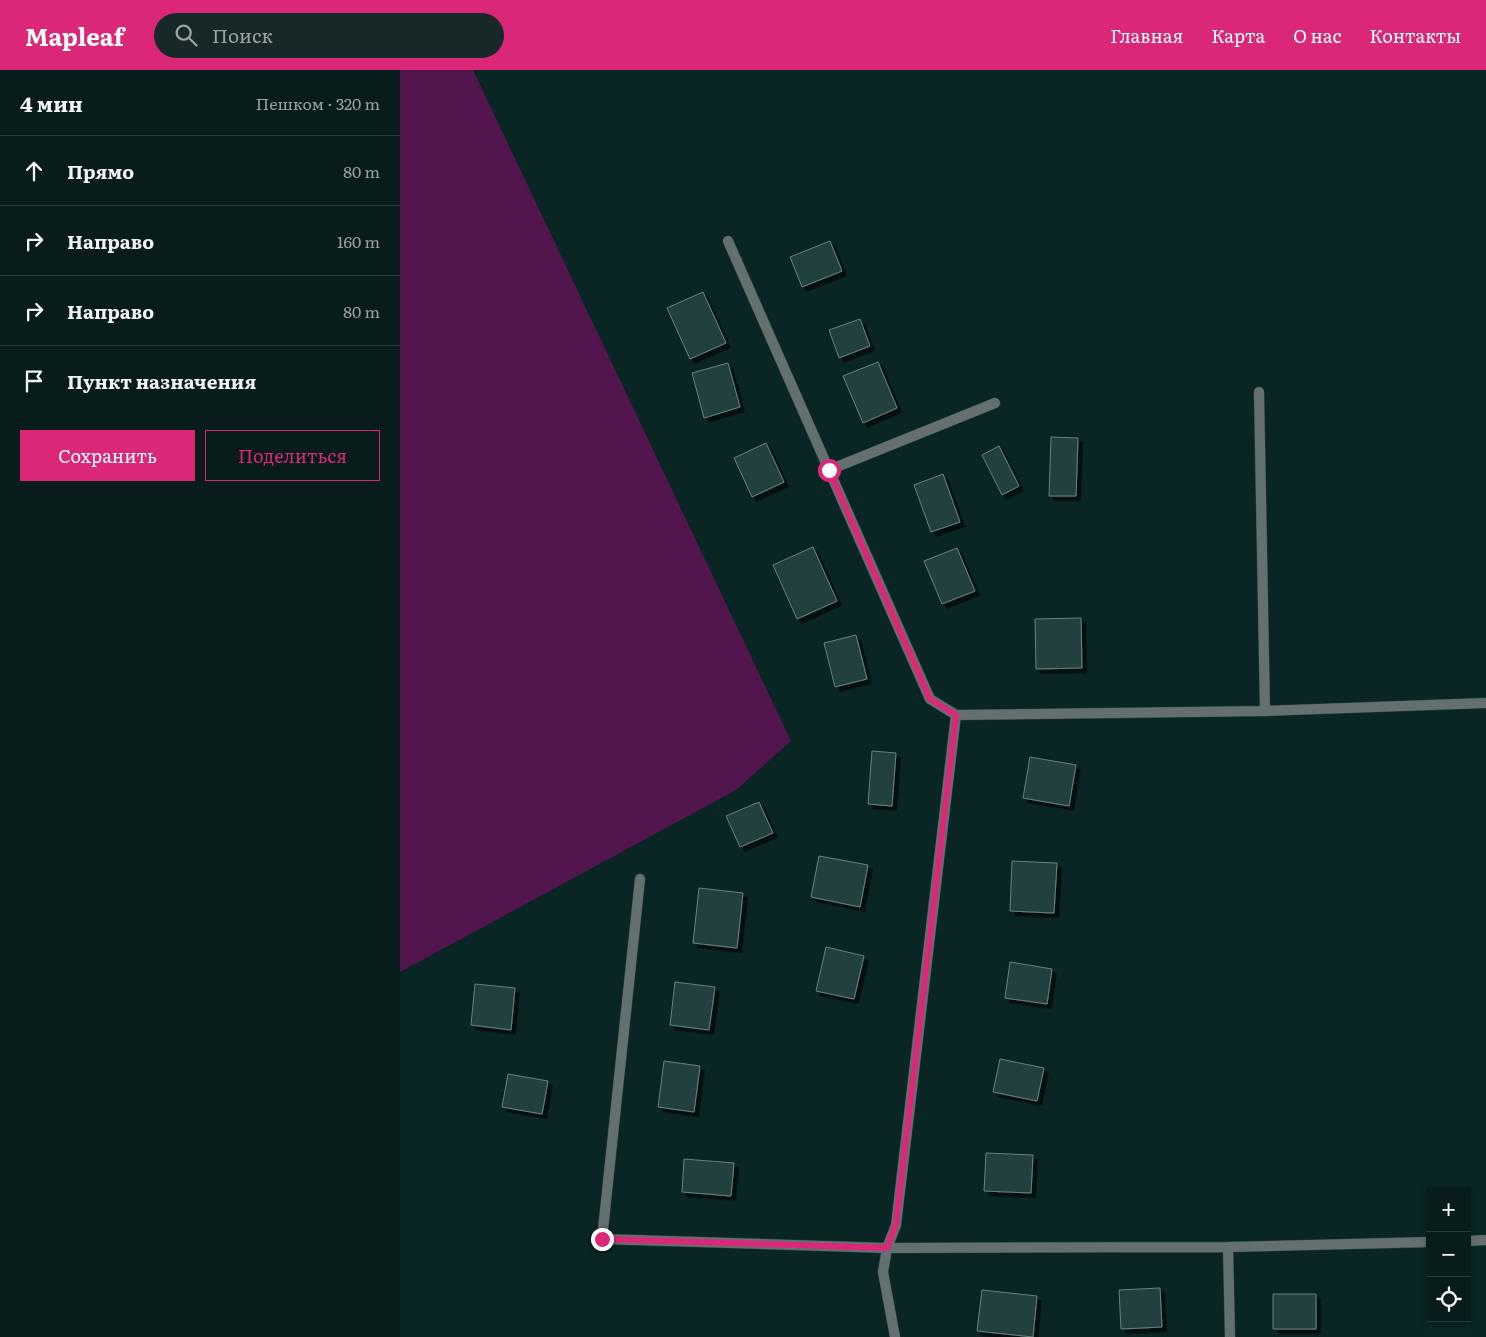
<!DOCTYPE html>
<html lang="ru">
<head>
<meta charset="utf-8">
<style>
  :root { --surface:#081c1b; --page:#162928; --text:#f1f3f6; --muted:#98a1a3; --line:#293a3a; --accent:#db2777 }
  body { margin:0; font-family:Literata,serif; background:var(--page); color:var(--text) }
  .controls { position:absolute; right:15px; bottom:15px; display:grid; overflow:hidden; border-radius:0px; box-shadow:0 2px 8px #0003 }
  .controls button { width:45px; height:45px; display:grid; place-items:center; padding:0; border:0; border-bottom:1px solid var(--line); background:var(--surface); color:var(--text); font:25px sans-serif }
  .stop { position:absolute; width:15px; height:15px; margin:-11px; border:4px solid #db2777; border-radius:50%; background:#fff }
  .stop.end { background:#db2777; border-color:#fff; box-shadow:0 1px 5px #0008 }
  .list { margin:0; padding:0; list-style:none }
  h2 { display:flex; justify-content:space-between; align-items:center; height:65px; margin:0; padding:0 20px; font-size:21px }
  h2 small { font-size:16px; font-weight:400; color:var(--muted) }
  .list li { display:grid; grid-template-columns:32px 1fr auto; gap:15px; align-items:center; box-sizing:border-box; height:70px; padding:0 20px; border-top:1px solid var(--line) }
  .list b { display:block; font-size:19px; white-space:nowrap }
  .list em { font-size:16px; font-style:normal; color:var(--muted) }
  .actions { display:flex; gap:10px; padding:15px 20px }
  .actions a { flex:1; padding:11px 0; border:1px solid var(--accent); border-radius:0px; text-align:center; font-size:18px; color:var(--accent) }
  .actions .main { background:var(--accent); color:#fff }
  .icon { flex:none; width:28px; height:28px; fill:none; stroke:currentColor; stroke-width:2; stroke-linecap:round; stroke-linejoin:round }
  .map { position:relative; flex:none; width:1086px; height:1267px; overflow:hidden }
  header { display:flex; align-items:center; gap:30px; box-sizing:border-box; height:70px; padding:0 25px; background:var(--accent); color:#fff }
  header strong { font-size:24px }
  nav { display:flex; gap:28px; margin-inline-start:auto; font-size:18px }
  .search { width:350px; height:45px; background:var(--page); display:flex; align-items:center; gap:12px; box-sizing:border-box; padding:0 18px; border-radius:28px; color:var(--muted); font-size:19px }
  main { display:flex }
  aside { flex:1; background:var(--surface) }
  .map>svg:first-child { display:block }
  .green { fill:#53154d }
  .building { fill:#243f3d; stroke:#668381; filter:url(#shadow) }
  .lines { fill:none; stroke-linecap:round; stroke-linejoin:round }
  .lane-casing { stroke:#284240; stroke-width:11 }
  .lane { stroke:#64706f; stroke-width:10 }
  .route { stroke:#db2777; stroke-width:6 }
</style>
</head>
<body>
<header>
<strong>Mapleaf</strong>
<div class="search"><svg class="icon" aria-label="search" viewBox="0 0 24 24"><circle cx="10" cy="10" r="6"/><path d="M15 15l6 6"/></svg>Поиск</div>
<nav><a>Главная</a><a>Карта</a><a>О нас</a><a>Контакты</a></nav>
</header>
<main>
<aside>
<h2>4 мин<small>Пешком · 320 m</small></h2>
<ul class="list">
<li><svg class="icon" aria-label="ahead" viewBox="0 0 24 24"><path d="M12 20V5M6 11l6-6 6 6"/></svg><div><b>Прямо</b></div><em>80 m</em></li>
<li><svg class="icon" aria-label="right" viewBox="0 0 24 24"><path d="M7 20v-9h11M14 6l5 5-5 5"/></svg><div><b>Направо</b></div><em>160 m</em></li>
<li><svg class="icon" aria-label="right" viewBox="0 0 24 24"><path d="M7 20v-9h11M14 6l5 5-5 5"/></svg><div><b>Направо</b></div><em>80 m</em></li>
<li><svg class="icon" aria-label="arrive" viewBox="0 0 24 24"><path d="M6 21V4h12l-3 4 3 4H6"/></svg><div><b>Пункт назначения</b></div></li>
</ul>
<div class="actions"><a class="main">Сохранить</a><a>Поделиться</a></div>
</aside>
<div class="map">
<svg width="1086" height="1267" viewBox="0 0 1086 1267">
  <defs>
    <filter id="shadow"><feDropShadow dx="4.5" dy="4.5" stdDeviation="0" flood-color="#0009"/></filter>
  </defs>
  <rect width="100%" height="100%" fill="#0a2624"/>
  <!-- green -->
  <path class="green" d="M0 0H73L391 671 336 720 0 902Z"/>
  <!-- building -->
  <path class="building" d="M430 171 442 201 402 217 390 187Z
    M303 222 326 273 290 289 267 238Z
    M460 249 470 276 439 288 429 260Z
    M478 292 497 338 463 353 443 306Z
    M328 293 340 337 304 348 292 303Z
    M651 367 678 368 676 426H649Z
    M366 373 384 412 352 427 334 388Z
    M599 376 619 416 602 425 582 385Z
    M543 404 560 452 531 462 514 415Z
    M413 477 437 531 397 549 373 495Z
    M557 478 575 521 542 534 524 491Z
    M681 548 682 598 636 599 635 549Z
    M456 565 467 609 435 617 424 573Z
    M472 681 496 683 492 736 468 734Z
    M630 687 676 695 669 736 623 728Z
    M359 732 373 763 340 777 326 746Z
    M419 786 468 795 460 837 411 827Z
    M612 791 657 793 654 843 610 841Z
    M299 818 343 823 337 878 293 873Z
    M426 877 464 886 454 929 416 921Z
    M610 892 652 899 647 934 605 928Z
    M275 912 315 917 309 960 270 955Z
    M75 914 115 918 111 960 71 955Z
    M600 989 644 998 637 1031 593 1022Z
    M264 991 300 996 294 1042 258 1037Z
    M108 1004 148 1011 142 1044 102 1037Z
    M586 1083 633 1085 631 1123 584 1121Z
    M284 1089 334 1093 331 1126 282 1122Z
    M760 1218 762 1257 721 1259 719 1220Z
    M582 1220 637 1226 633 1267 577 1261Z
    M873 1224H916V1259H873Z"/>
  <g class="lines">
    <defs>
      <path id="lane" d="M328 171 530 629 556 645
        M859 322 865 641
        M429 400 595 333
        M240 809 202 1169 487 1178 828 1177 1030 1172
        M1067 1171 1086 1170
        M828 1177 830 1267
        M495 1267 483 1202 487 1178 496 1155 556 645 865 641 1086 633"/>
    </defs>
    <!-- lane casing -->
    <use href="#lane" class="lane-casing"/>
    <!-- lane -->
    <use href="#lane" class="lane"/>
  </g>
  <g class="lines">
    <!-- route -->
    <path class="route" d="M202 1169 487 1178 496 1154 556 645 530 629 429 400"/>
  </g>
</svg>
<div class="controls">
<button>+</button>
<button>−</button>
<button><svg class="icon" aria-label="locate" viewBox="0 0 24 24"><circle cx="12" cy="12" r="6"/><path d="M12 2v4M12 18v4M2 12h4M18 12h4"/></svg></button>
</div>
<div class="stop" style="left:429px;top:400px"></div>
<div class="stop end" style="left:202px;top:1169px"></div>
</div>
</main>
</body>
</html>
